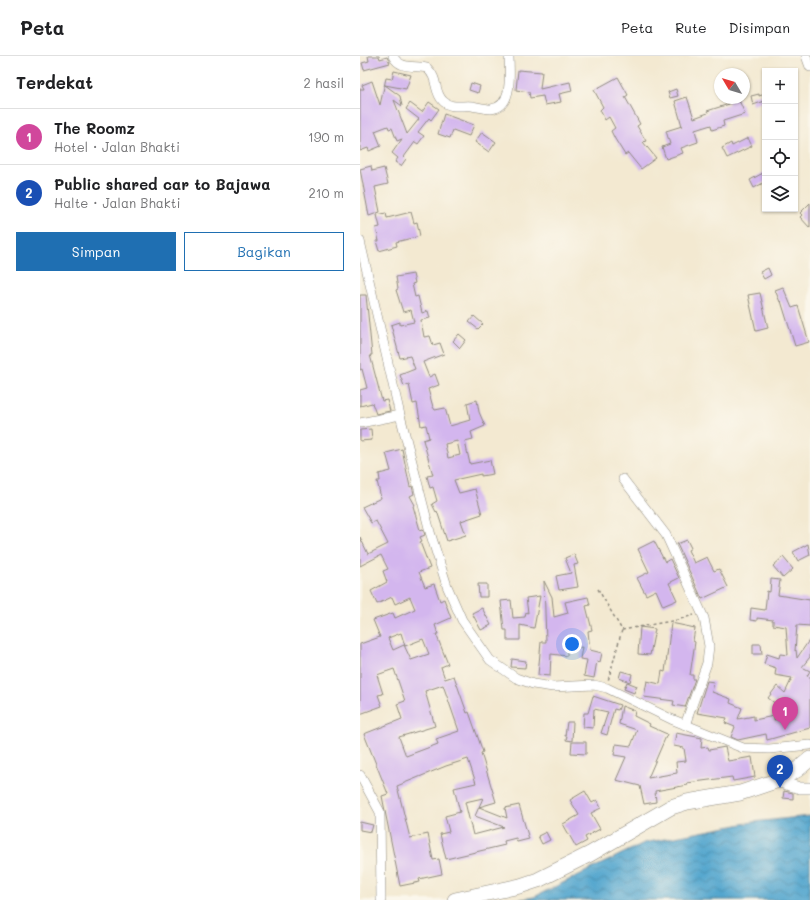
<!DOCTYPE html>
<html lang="id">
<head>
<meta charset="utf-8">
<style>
  :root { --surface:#fff; --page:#f2f2f2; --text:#202124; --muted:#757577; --line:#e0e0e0; --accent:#1f6fb2 }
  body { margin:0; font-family:Mali,sans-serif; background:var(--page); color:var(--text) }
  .controls { position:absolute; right:12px; top:12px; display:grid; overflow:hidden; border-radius:0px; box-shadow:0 1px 3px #0004 }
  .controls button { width:36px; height:36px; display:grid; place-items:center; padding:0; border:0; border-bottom:1px solid var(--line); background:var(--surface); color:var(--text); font:20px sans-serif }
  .compass { position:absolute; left:354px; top:12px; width:36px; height:36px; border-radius:50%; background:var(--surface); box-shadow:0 1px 3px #0004; rotate:308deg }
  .you { position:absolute; left:212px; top:588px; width:14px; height:14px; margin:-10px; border:3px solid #fff; border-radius:50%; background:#1a73e8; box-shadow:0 0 0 6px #1a73e833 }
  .badge { display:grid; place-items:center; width:26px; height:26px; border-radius:50%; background:var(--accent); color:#fff; font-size:13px; font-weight:700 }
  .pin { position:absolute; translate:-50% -33px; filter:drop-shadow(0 1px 2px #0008) }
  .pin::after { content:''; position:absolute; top:21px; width:14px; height:12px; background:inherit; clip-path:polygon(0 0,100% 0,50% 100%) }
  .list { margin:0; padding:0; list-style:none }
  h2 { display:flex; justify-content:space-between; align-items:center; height:52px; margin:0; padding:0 16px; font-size:17px }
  h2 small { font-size:13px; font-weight:400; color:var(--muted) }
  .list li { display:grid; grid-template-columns:26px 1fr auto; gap:12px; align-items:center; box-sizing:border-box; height:56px; padding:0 16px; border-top:1px solid var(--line) }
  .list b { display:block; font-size:15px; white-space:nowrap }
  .list p { margin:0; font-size:13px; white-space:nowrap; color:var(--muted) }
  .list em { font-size:13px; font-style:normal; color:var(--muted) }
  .actions { display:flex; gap:8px; padding:12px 16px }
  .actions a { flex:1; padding:9px 0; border:1px solid var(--accent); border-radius:0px; text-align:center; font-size:14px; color:var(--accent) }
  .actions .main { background:var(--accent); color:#fff }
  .icon { flex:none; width:22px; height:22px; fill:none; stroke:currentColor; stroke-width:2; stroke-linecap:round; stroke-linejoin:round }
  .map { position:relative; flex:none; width:450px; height:844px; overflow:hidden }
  header { display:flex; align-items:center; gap:24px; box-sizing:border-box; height:56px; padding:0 20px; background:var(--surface); border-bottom:1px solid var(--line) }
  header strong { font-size:19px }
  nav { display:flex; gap:22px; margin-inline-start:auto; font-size:14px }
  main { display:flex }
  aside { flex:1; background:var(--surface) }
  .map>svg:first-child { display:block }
  .water { fill:url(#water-waves); stroke:#3e687c }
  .building { fill:#d3b6ee; fill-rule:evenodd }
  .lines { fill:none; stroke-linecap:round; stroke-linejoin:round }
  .minor-casing { stroke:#8f8a7e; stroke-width:10 }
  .tertiary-casing { stroke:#8f8a7e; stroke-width:12 }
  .trunk-casing { stroke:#8f8a7e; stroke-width:16 }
  .path { stroke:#8f8a7e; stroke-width:1.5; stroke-dasharray:3 3; stroke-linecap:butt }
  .minor { stroke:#fff; stroke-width:9 }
  .tertiary { stroke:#fff; stroke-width:11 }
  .trunk { stroke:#fff; stroke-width:15 }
</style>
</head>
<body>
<header>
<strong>Peta</strong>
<nav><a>Peta</a><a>Rute</a><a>Disimpan</a></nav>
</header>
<main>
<aside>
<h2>Terdekat<small>2 hasil</small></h2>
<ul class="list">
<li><span class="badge" style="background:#d1479c">1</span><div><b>The Roomz</b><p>Hotel · Jalan Bhakti</p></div><em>190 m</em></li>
<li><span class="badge" style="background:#1a4fb4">2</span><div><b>Public shared car to Bajawa</b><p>Halte · Jalan Bhakti</p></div><em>210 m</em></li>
</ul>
<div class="actions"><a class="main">Simpan</a><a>Bagikan</a></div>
</aside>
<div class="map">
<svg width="450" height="844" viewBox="0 0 450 844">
  <defs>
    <pattern id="water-waves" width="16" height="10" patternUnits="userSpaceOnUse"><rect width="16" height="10" fill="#52a6ce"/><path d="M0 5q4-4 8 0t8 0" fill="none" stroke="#4487a7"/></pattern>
  </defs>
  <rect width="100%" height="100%" fill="#fbf7ec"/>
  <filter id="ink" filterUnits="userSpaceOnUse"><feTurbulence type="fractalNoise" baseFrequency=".025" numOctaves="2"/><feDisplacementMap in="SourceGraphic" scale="8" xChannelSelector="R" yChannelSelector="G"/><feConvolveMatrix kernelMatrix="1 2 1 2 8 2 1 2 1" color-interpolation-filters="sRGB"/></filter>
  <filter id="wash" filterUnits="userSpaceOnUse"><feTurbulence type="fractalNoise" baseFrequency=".012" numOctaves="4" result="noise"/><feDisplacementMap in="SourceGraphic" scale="16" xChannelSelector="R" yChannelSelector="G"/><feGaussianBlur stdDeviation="0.9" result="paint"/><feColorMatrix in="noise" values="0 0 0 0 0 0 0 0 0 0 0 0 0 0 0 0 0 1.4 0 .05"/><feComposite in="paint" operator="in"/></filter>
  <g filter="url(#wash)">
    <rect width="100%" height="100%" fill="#f3e9d1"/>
    <!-- water -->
    <path class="water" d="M450 760V844H155L174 841 284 787 393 766Z"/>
    <g id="blocks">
      <!-- building -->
      <path class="building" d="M8 0H19L20 3 27 1 30 7 4 14 2 7 9 5Z
        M158 14 182 16 180 33 210 26 212 35 199 38 201 46 185 49 183 40 170 42 169 36 156 34Z
        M34 15 51 19 46 33 25 29 40 40 42 50 34 44 47 78 59 63 46 53 50 47 62 56 69 46 79 53 71 64 69 62 58 76 64 80 58 88 55 86 44 101 46 103 41 110 35 106 38 102 32 97 42 83 37 85 32 72 29 73 28 70 15 75 21 90 9 95 8 92 0 95V33H4L2 29 12 25 20 49 26 22 32 23Z
        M258 21 268 39 265 41 280 68 277 70 286 85 283 86 296 102 281 113 268 97 265 99 255 83 251 75 255 72 249 61 245 64 240 54 243 51 234 34Z
        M111 27 120 30 118 37 109 34Z
        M316 33 318 40 310 42 308 36Z
        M399 38V40L405 38V45L393 49 391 40Z
        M327 41 334 62 348 57 347 55 369 48 367 42H378L385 58 363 65 364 70 352 74 351 69 335 74 338 86 321 92 323 97 306 103 302 91 310 88 306 75 322 70 315 45Z
        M84 58 114 69 109 80 93 74 90 82 78 78Z
        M122 76 136 86 129 96 115 86Z
        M388 82 392 90 367 102 362 92 371 87 372 90Z
        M11 110 12 115 24 112 28 128 15 131 20 156 9 160 0 113Z
        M405 116V126L394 132 390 124Z
        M450 147V172L440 161 442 159 440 157Z
        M51 156 54 167 57 166 60 180 36 186 37 190 19 195 16 185H19L16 172 20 171 17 159 26 157 27 162Z
        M408 212 411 219 404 223 400 216Z
        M53 218 55 227 52 228 55 241 58 240 62 257 68 255 70 262 61 264 64 281 70 280 73 289 80 287 84 298 63 306 69 321 75 318 79 329 68 333 73 351 75 354 85 352 90 370 110 364 107 347 117 344 119 356 125 370 111 376 113 383 105 385 107 395 110 408 130 404 133 418 121 420V418L94 424 99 437 115 433 122 458 101 465 106 479 87 485 77 455 76 456 72 448 77 445 73 431 70 432 67 420 73 419 63 384 69 382 66 369 61 370 57 347 53 348 49 328 44 330 40 319 55 313 50 300 40 302 31 269 40 266V269L54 266 51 254 43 256 36 234 38 233 36 221ZM97 385 100 399 88 402 85 388Z
        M423 231 432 252 438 250 449 286 435 290 421 245 420 246 415 234Z
        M400 237 408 272 396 275 388 239Z
        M0 239H6L12 299H10L22 345 27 344 30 355 16 358 12 347 0 350V334L7 332 2 313 0 314Z
        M114 260 123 268 118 273 109 266Z
        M99 278 106 284 100 292 93 285Z
        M11 373 12 384 0 385V374Z
        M42 393 50 431 52 430 54 438 50 440 55 449 53 450 60 474 63 473 65 479 60 481 62 485 60 486 70 512 59 516 65 531 74 528 80 545 84 543 91 562 75 569 78 578H76L88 608 81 611 85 623 94 620 107 657 109 656 123 696 121 697 136 746 119 751 147 762 145 752 159 749 169 783 157 786 156 782 144 785 145 789 86 803 80 778 89 776 85 760 100 756 94 732 116 727 108 703 86 710 37 730 50 782 68 778 73 804 79 803 82 818 59 823 60 826 40 830 22 740 28 738 4 678 42 663 37 648 45 645 34 613 17 619 23 638 18 639 22 650 0 658V588L20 581 13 564 33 557 35 562 55 553 50 541 35 548 32 541 17 548 11 535 27 526 23 515 28 513 21 499 0 510V481L8 498 28 488 16 465 11 467 2 451 21 442 17 425H20L19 418 31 415 26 397ZM41 577 45 590 63 583 69 598 51 604 44 589 33 594 28 582ZM83 629 99 675 76 683 78 688 46 700 39 681 75 670 65 635ZM123 742 115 760 144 771 113 779 105 746Z
        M327 484 331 492 328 494 334 507 347 501 354 515 359 513 368 531 342 543 317 488Z
        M294 485 305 506 310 503 319 522 309 527 317 544 303 550 296 534 286 539 277 522 289 516 278 493Z
        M448 488 450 499 438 505 433 496Z
        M214 498 218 508 214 509 218 531 199 534 196 520 211 517 205 502Z
        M423 501 433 513 423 522 413 510Z
        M411 523 420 524 418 539 450 544V570L437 569 435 595 436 594 437 602 450 583V601L442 611 450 615 447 620 450 621V672L407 684 406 678 378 684 371 681 375 671 365 667 367 662 337 657 347 625 354 626 352 636 371 643 370 647 382 652 378 663 394 660V664L414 660V664L435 658 419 644 416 648 408 642 417 630 425 637 432 622 415 619 416 612 404 608 407 598 419 602 420 598 428 599 426 571 413 569V564L397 562V565L390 564 391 552 405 554 407 535 410 536Z
        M184 525 192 541 194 561 208 557 205 546 228 541 230 549 226 550 232 574 228 575 230 594 242 597 240 606 237 605 234 622 224 620 227 604 220 603 222 591 207 593V600L191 598 190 620 178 619 181 586H186Z
        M118 528H127V541H119Z
        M180 540 174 572 160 569V584H147V574H144L141 545 151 544 153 562 165 561 166 556 168 557 166 542Z
        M122 552 131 569 121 574 112 557Z
        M311 567 335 572 333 585 335 586 330 619H333V623H335L325 651 313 649 314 645 284 641 287 625 300 628 302 615 305 616Z
        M280 571 295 573 290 599 278 598Z
        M393 588H401L402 598H393Z
        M152 603 166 605 165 612 151 611Z
        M261 615 272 618 270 626 259 622Z
        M267 626 277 630 274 637 264 633Z
        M233 640 260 649 258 654 254 653 247 679 241 677 248 656 234 653 233 672 223 671 224 657H228Z
        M262 650 275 655 274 660 290 668 289 670 307 678 288 722 317 717 316 706 326 705 324 692 314 690 316 677 342 682 341 692 348 691 349 694 365 691 368 705 392 701 395 721 373 725 372 721 327 727 328 729 295 735 296 746 284 748 280 730 256 724 266 701 254 699 256 688 271 690 277 674 259 668Z
        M207 666H213L212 685 206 684 207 680H205Z
        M212 686H226V698L211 697Z
        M225 735 232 747 237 744 241 752 231 757 240 773 225 781 227 785 216 791 203 768 219 759 210 744Z
        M424 735 433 737V743L423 742Z
        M0 766 13 769 11 776 0 774Z
        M186 776 190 784 182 788 178 780Z"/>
    </g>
  </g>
  <g filter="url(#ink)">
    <use href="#blocks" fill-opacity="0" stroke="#8f8a7e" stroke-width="1"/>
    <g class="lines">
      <defs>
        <path id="minor" d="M33 0C40 14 55 9 67 12 79 23 73 35 83 45 91 53 102 49 112 50 118 51 125 53 131 53 154 51 149 16 149 0
          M446 0 450 11
          M0 185 40 359 70 476 87 530 102 564 130 604 156 622 173 628 193 631 234 629 247 632 311 663 383 692 409 693 450 689
          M0 367 40 359
          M263 423 306 479 344 562 349 590 347 607 325 669
          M0 719 20 756 21 844"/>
        <path id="tertiary" d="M416 725 440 732H450"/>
        <path id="trunk" d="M95 844 160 830 178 824 230 798 311 751 327 746 380 737 416 725 437 714 450 703"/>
      </defs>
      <!-- minor casing -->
      <use href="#minor" class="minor-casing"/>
      <!-- tertiary casing -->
      <use href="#tertiary" class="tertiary-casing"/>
      <!-- trunk casing -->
      <use href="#trunk" class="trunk-casing"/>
      <!-- path -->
      <path class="path" d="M238 533 262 574 248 625
        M262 574 317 564 334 559"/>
      <!-- minor -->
      <use href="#minor" class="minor"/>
      <!-- tertiary -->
      <use href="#tertiary" class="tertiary"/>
      <!-- trunk -->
      <use href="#trunk" class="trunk"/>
    </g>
  </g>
</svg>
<div class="controls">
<button>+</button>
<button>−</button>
<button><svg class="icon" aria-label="locate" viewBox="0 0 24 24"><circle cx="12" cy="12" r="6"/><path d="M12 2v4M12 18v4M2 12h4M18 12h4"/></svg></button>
<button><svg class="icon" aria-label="layers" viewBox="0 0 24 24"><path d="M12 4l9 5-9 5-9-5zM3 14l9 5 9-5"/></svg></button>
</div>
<svg class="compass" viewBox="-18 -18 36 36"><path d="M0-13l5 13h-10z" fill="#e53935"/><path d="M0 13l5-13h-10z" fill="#757577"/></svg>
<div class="you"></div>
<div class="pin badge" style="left:425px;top:674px;background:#d1479c">1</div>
<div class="pin badge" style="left:420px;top:732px;background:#1a4fb4">2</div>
</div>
</main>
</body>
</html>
